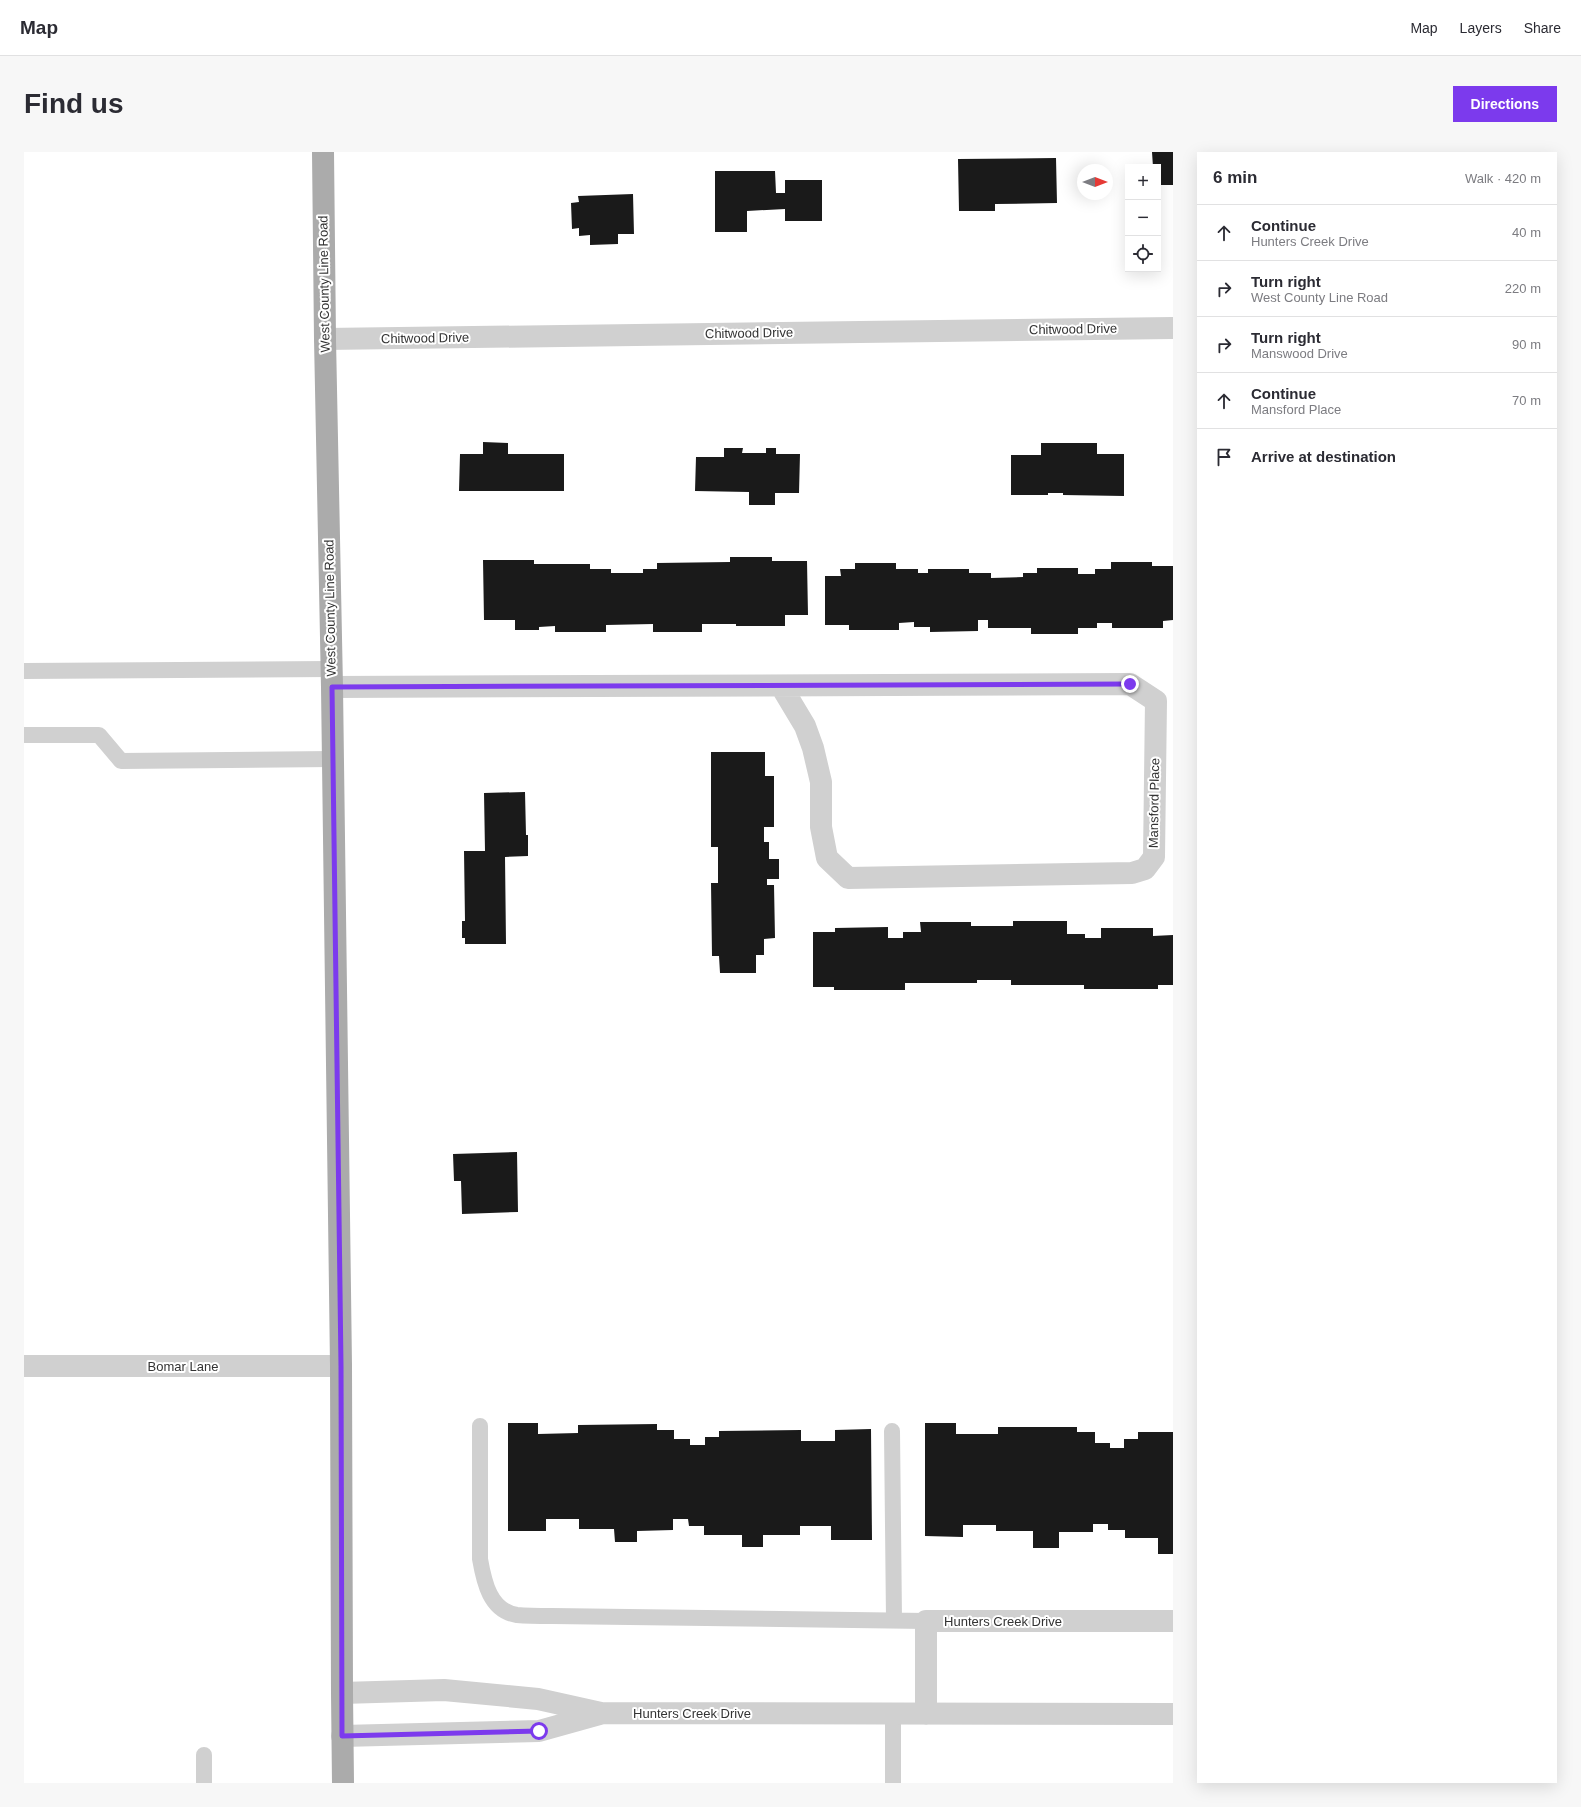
<!DOCTYPE html>
<html lang="en">
<head>
<meta charset="utf-8">
<style>
  :root { --surface:#fff; --page:#f7f7f7; --text:#2b2b33; --muted:#7c7c81; --line:#e1e1e2; --accent:#7c3aed }
  body { margin:0; font-family:Arial,sans-serif; background:var(--page); color:var(--text) }
  .controls { position:absolute; right:12px; top:12px; display:grid; overflow:hidden; border-radius:0px; box-shadow:0 4px 16px #0002 }
  .controls button { width:36px; height:36px; display:grid; place-items:center; padding:0; border:0; border-bottom:1px solid var(--line); background:var(--surface); color:var(--text); font:20px sans-serif }
  .compass { position:absolute; left:1053px; top:12px; width:36px; height:36px; border-radius:50%; background:var(--surface); box-shadow:0 4px 16px #0002; rotate:90deg }
  .stop { position:absolute; width:12px; height:12px; margin:-9px; border:3px solid #7c3aed; border-radius:50%; background:#fff }
  .stop.end { background:#7c3aed; border-color:#fff; box-shadow:0 1px 4px #0008 }
  .list { margin:0; padding:0; list-style:none }
  h2 { display:flex; justify-content:space-between; align-items:center; height:52px; margin:0; padding:0 16px; font-size:17px }
  h2 small { font-size:13px; font-weight:400; color:var(--muted) }
  .list li { display:grid; grid-template-columns:26px 1fr auto; gap:12px; align-items:center; box-sizing:border-box; height:56px; padding:0 16px; border-top:1px solid var(--line) }
  .list b { display:block; font-size:15px; white-space:nowrap }
  .list p { margin:0; font-size:13px; white-space:nowrap; color:var(--muted) }
  .list em { font-size:13px; font-style:normal; color:var(--muted) }
  .icon { flex:none; width:22px; height:22px; fill:none; stroke:currentColor; stroke-width:2; stroke-linecap:round; stroke-linejoin:round }
  .map { position:relative; flex:none; width:1149px; height:1631px; overflow:hidden; border-radius:0px }
  header { display:flex; align-items:center; gap:24px; box-sizing:border-box; height:56px; padding:0 20px; background:var(--surface); border-bottom:1px solid var(--line) }
  header strong { font-size:19px }
  nav { display:flex; gap:22px; margin-inline-start:auto; font-size:14px }
  .intro { display:flex; align-items:center; justify-content:space-between; box-sizing:border-box; height:96px; padding:0 24px }
  h1 { margin:0; font-size:28px }
  .button { padding:10px 18px; border-radius:0px; background:var(--accent); color:#fff; font-size:14px; font-weight:700 }
  main { display:flex; gap:24px; padding:0 24px }
  aside { flex:1; background:var(--surface); border-radius:0px; box-shadow:0 4px 16px #0002 }
  .map>svg:first-child { display:block }
  .building { fill:#1a1a1a }
  .lines { fill:none; stroke-linecap:round; stroke-linejoin:round }
  .service { stroke:#d0d0d0; stroke-width:16 }
  .minor { stroke:#d0d0d0; stroke-width:22 }
  .primary { stroke:#ababab; stroke-width:22 }
  .route { stroke:#7c3aed; stroke-width:5 }
  .labels { text-anchor:middle; dominant-baseline:central; stroke-width:4; stroke-linejoin:round; paint-order:stroke }
  .street-label { font-size:13px; fill:#333; stroke:#fff }
</style>
</head>
<body>
<header>
<strong>Map</strong>
<nav><a>Map</a><a>Layers</a><a>Share</a></nav>
</header>
<div class="intro"><h1>Find us</h1><a class="button">Directions</a></div>
<main>
<div class="map">
<svg width="1149" height="1631" viewBox="0 0 1149 1631">
  <rect width="100%" height="100%" fill="#fff"/>
  <!-- building -->
  <path class="building" d="M1128 0H1149V33H1134V15H1129Z
    M1032 6 1033 51 971 52V59H935L934 7Z
    M691 19H751L752 41H761V28H798V69H761V57L723 59V80H691Z
    M609 42 610 82H594V92L566 93V83L555 84V76L548 77 547 51 555 50 554 44Z
    M459 290 484 291V302H540V339H435L436 302H459Z
    M1017 291H1073V302H1100V344L1039 343V341H1024V343H987V303H1017Z
    M700 296H719L718 301H742V296H752V302H776L775 341H751V353H725V340L671 339 672 305H700Z
    M706 405H748V409H783L784 463H761V474H712V472H678V480H629V472L582 473V480H531V474L515 475V478H491V468H460L459 408H510V412H566V417H587V421H619V417H633V411L706 410Z
    M1087 410H1128V414H1149V468L1139 469V476H1088V471H1073V476H1054V482H1007V476H964V468H954V479L906 480V475H890V470L875 471V478H825V473H801V424H817L816 417H831V411H872V417H894V421H904V417H945V421H967V426L999 425V421H1013V416H1054V422H1071V417H1087Z
    M687 600H741V624H750V675H740V690H745V707H755V727H743V733H750L751 786 740 787V803H732V821H696L695 804H688L687 731H694V695H687Z
    M501 640 502 683H504V704L481 705 482 792H441V786H438V769H441L440 699H461L460 641Z
    M989 769H1043V782H1061V786H1077V776H1129V784L1149 783V833H1134V837H1060V833H987V828H953V831H881V838H810V835H789V780H811V776L864 775V786H879V780H897L896 770H947V774H989Z
    M493 1000 494 1060 438 1062 437 1029H430L429 1002Z
    M484 1271H514V1282L554 1281V1273L633 1272V1278H650V1287H666V1293H681V1285H695V1279L777 1278V1289H811V1278L847 1277 848 1388H807V1374H776V1383H739V1395H718V1383H680V1374H665L664 1367H649V1378L613 1379V1390H591L590 1377H555V1367H522V1379H484Z
    M901 1271H932V1282H974V1275H1053V1280H1071V1291H1086V1296H1100V1287H1114V1280H1149V1402H1134V1386H1101V1378H1084V1372H1069V1380H1035V1396H1009V1379H972V1373H939V1385L901 1384Z"/>
  <g class="lines">
    <!-- service -->
    <path class="service" d="M0 519 307 517
      M0 583H75L97 609 309 607
      M456 1274V1407C460 1430 466 1459 493 1463 504 1464 516 1464 528 1464L902 1469
      M868 1279 870 1467
      M869 1562V1631
      M180 1603V1631"/>
    <!-- minor -->
    <path class="minor" d="M301 187 1149 176
      M308 535 1106 532 1132 549 1130 705 1121 717 1108 721 824 726 803 706 797 675V630L789 596 781 574 757 534
      M0 1214H317
      M318 1541 420 1538 514 1547 577 1561 1149 1562
      M902 1562V1469H1149
      M318 1584 515 1579 576 1562"/>
    <!-- primary -->
    <path class="primary" d="M299 0 301 187 308 535 317 1214 318 1541 319 1631"/>
  </g>
  <g class="lines">
    <!-- route -->
    <path class="route" d="M515 1579 318 1584 317 1214 308 535 1106 532"/>
  </g>
  <g class="labels">
    <!-- street labels -->
    <g class="street-label">
      <text transform="translate(300 132) rotate(-91)">West County Line Road</text>
      <text transform="translate(1049 177) rotate(-1)">Chitwood Drive</text>
      <text transform="translate(725 181) rotate(-1)">Chitwood Drive</text>
      <text transform="translate(401 186) rotate(-1)">Chitwood Drive</text>
      <text transform="translate(306 456) rotate(-91)">West County Line Road</text>
      <text transform="translate(1130 651) rotate(-89)">Mansford Place</text>
      <text x="159" y="1214">Bomar Lane</text>
      <text x="979" y="1469">Hunters Creek Drive</text>
      <text x="668" y="1561">Hunters Creek Drive</text>
    </g>
  </g>
</svg>
<div class="controls">
<button>+</button>
<button>−</button>
<button><svg class="icon" aria-label="locate" viewBox="0 0 24 24"><circle cx="12" cy="12" r="6"/><path d="M12 2v4M12 18v4M2 12h4M18 12h4"/></svg></button>
</div>
<svg class="compass" viewBox="-18 -18 36 36"><path d="M0-13l5 13h-10z" fill="#e53935"/><path d="M0 13l5-13h-10z" fill="#7c7c81"/></svg>
<div class="stop" style="left:515px;top:1579px"></div>
<div class="stop end" style="left:1106px;top:532px"></div>
</div>
<aside>
<h2>6 min<small>Walk · 420 m</small></h2>
<ul class="list">
<li><svg class="icon" aria-label="ahead" viewBox="0 0 24 24"><path d="M12 20V5M6 11l6-6 6 6"/></svg><div><b>Continue</b><p>Hunters Creek Drive</p></div><em>40 m</em></li>
<li><svg class="icon" aria-label="right" viewBox="0 0 24 24"><path d="M7 20v-9h11M14 6l5 5-5 5"/></svg><div><b>Turn right</b><p>West County Line Road</p></div><em>220 m</em></li>
<li><svg class="icon" aria-label="right" viewBox="0 0 24 24"><path d="M7 20v-9h11M14 6l5 5-5 5"/></svg><div><b>Turn right</b><p>Manswood Drive</p></div><em>90 m</em></li>
<li><svg class="icon" aria-label="ahead" viewBox="0 0 24 24"><path d="M12 20V5M6 11l6-6 6 6"/></svg><div><b>Continue</b><p>Mansford Place</p></div><em>70 m</em></li>
<li><svg class="icon" aria-label="arrive" viewBox="0 0 24 24"><path d="M6 21V4h12l-3 4 3 4H6"/></svg><div><b>Arrive at destination</b></div></li>
</ul>
</aside>
</main>
</body>
</html>
